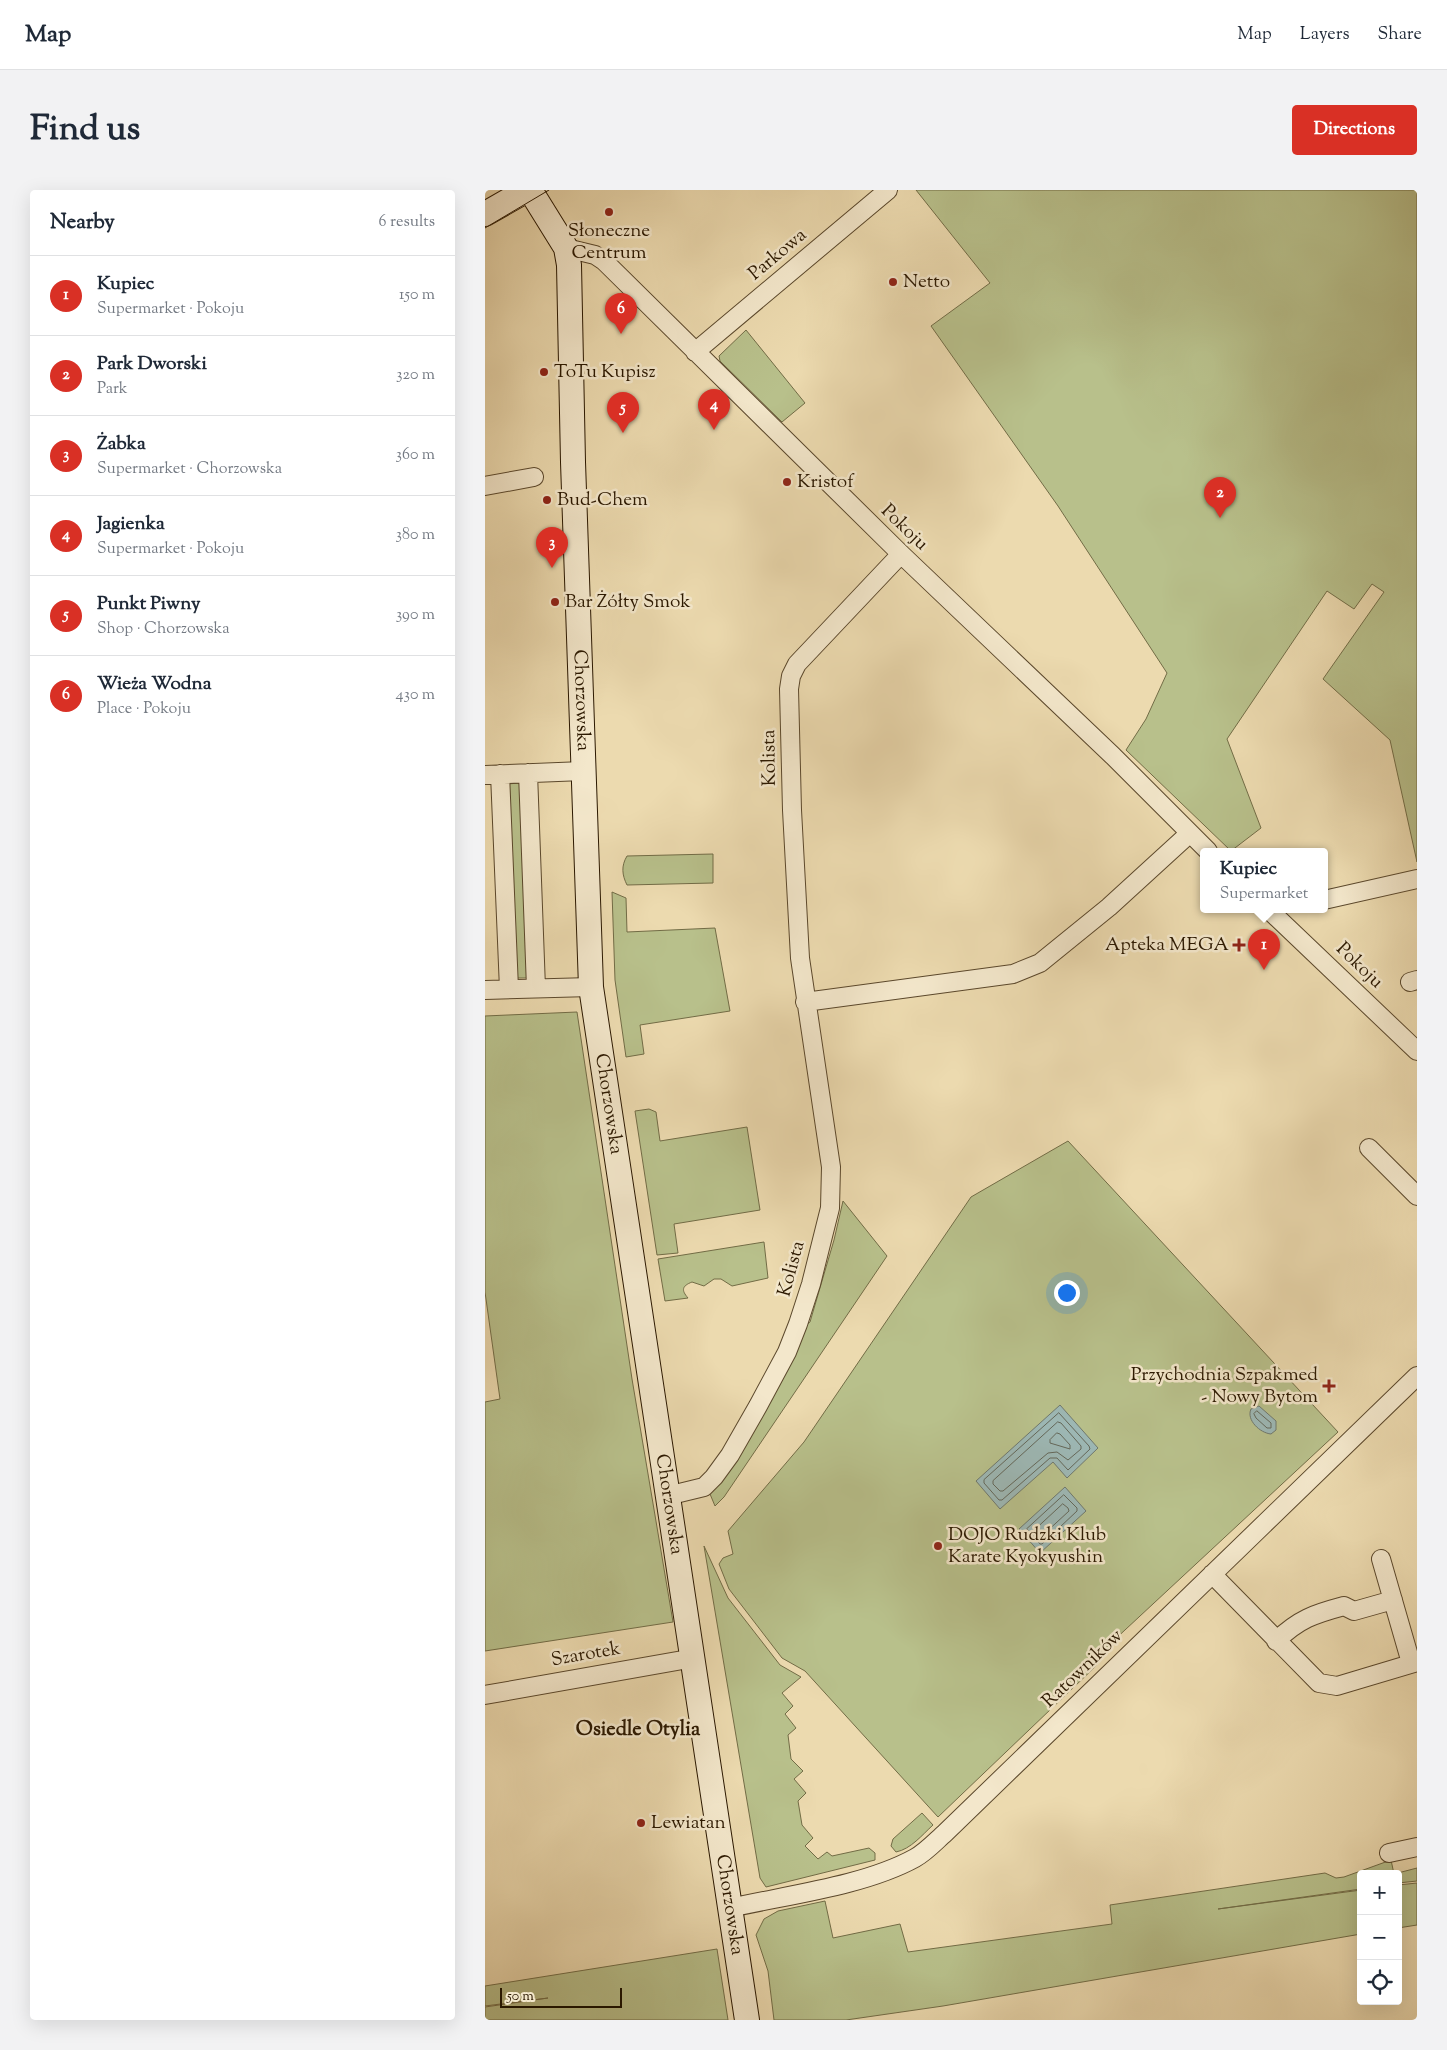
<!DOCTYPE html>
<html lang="en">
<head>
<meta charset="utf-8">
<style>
  :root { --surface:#fff; --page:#f2f2f3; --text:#1f2937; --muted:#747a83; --line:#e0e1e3; --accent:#d93025 }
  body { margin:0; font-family:"Sorts Mill Goudy",serif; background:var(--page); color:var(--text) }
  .controls { position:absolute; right:15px; bottom:15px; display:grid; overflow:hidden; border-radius:5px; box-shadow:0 5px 20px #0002 }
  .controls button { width:45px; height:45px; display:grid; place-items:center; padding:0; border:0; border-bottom:1px solid var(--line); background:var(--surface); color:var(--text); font:25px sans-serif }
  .scale { position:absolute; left:15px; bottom:12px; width:122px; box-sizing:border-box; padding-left:5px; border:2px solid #2b1800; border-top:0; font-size:14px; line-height:18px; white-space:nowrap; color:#2b1800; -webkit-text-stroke:4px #f3e7cb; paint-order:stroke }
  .you { position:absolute; left:581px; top:1102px; width:18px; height:18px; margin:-12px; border:4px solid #fff; border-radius:50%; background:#1a73e8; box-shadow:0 0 0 8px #1a73e833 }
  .badge { display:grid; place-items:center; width:32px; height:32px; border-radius:50%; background:var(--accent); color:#fff; font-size:16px; font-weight:700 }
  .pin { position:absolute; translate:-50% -41px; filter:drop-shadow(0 1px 2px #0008) }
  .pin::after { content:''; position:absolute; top:26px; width:18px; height:15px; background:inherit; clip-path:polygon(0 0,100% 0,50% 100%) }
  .popup { position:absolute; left:715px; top:658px; width:128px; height:65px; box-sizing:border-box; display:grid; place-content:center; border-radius:5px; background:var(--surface); filter:drop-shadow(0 1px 4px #0005); font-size:16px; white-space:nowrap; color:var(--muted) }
  .popup b { font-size:19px; color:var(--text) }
  .popup::after { content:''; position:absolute; left:50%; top:100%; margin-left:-10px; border:10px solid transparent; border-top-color:var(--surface) }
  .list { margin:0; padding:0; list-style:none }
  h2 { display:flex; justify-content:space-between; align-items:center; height:65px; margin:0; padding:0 20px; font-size:21px }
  h2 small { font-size:16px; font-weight:400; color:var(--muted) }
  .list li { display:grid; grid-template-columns:32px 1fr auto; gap:15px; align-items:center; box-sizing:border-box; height:80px; padding:0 20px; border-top:1px solid var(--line) }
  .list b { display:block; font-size:19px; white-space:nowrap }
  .list p { margin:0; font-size:16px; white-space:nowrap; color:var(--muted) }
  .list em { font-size:16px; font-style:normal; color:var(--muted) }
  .icon { flex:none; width:28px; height:28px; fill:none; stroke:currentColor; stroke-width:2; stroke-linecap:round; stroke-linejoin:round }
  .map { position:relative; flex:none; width:932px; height:1830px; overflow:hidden; border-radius:5px }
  header { display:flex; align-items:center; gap:30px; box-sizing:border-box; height:70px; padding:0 25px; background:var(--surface); border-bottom:1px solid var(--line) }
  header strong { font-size:24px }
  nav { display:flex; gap:28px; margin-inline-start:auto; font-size:18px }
  .intro { display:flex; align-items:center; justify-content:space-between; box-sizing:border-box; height:120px; padding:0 30px }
  h1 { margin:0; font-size:35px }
  .button { padding:12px 22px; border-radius:5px; background:var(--accent); color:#fff; font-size:18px; font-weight:700 }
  main { display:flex; gap:30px; padding:0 30px }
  aside { flex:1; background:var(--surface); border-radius:5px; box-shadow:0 5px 20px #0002 }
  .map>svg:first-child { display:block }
  .green { fill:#b8c08b; stroke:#726c46 }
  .water { fill:#9db8b5; stroke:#6f786d }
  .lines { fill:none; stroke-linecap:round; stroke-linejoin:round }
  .shore { stroke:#64685a; stroke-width:1 }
  .street-casing { stroke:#5b482c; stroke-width:20 }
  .secondary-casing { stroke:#2b1800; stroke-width:26 }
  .street { stroke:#f3e7cb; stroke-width:18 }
  .secondary { stroke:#f3e7cb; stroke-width:24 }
  .tram { stroke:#2b1800; stroke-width:1 }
  .poi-dot { fill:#8f2418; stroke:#f3e7cb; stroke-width:2 }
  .labels { text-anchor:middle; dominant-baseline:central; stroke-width:5; stroke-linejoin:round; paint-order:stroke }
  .poi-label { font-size:19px; fill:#2b1800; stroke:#f3e7cb; text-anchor:start }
  .street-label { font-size:19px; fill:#2b1800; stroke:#f3e7cb }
  .neighbourhood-label { font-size:20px; font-weight:bold; fill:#2b1800; stroke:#f3e7cb }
</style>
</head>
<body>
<header>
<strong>Map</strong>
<nav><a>Map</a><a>Layers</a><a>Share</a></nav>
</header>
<div class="intro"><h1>Find us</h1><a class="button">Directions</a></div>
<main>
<aside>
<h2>Nearby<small>6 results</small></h2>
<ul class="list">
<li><span class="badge">1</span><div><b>Kupiec</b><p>Supermarket · Pokoju</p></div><em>150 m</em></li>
<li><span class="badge">2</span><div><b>Park Dworski</b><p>Park</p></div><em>320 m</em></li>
<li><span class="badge">3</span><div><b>Żabka</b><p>Supermarket · Chorzowska</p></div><em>360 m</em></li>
<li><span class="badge">4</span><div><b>Jagienka</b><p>Supermarket · Pokoju</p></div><em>380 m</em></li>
<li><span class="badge">5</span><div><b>Punkt Piwny</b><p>Shop · Chorzowska</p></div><em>390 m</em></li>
<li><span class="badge">6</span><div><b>Wieża Wodna</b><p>Place · Pokoju</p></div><em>430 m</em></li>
</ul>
</aside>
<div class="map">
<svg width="932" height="1830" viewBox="0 0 932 1830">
  <rect width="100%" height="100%" fill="#ecdaaf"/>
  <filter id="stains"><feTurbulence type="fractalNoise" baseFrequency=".004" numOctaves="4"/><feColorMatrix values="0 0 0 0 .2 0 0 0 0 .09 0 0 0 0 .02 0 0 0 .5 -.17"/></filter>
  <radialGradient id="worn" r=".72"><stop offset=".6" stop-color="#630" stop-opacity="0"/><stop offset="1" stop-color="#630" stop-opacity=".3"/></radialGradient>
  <!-- green -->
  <path class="green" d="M431 0H932V672L905 550 838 489 899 402 887 394 869 419 842 401 742 549 776 638 746 661 641 560 661 529 682 483 573 316 446 136 505 93Z
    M261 140 320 213 297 232 235 171 234 166Z
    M36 593 43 788H27L21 594Z
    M228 664V693L142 695C137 685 136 676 142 666Z
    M127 702 141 708 142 742 230 738 245 821 155 835 159 864 141 867 130 790Z
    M92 822 147 1189 188 1432 0 1461V1212L15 1209 0 1102V826Z
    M164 919 171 922 175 951 262 937 275 1020 189 1034 193 1063 172 1065 150 921Z
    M583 951 853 1242 612 1466 608 1471 612 1475 453 1627 320 1481 297 1468 244 1399 234 1374 238 1368 248 1364 243 1341 319 1252 486 1007Z
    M358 1011 402 1066 239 1307 230 1316 225 1304 243 1277 319 1137 325 1132 349 1050Z
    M279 1052 283 1088 247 1096 236 1089H229L219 1096 207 1092C197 1096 196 1100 203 1108L180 1111 173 1069Z
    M219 1356 243 1408 295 1475 316 1487 297 1503 308 1516 300 1524 311 1538 303 1545 306 1569 318 1581 309 1589 321 1603 313 1611 317 1635 328 1648 320 1656 333 1669 342 1662 347 1666 384 1658 390 1663V1670L281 1697 275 1688Z
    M437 1623 448 1635C437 1645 426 1659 411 1662L406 1656 408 1649Z
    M906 1670 909 1684 932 1678V1691L913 1693V1684H876V1699L733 1719 876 1700V1744L458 1816 361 1830H289L283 1781 271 1745 279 1729 293 1721 340 1711 348 1748 415 1734 423 1762 627 1734 625 1715 840 1683 851 1688 859 1687Z
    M932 1693V1735L913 1738V1695Z
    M232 1759 243 1830H0V1817L63 1808 0 1816V1796Z"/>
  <!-- water -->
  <path class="water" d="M575 1215 613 1258 582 1288 568 1272 515 1319 491 1291Z
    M774 1216 791 1231V1240L786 1244C775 1243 761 1230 766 1219Z
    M580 1297 601 1321 555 1363 534 1339Z"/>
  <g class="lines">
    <!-- shore -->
    <path class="shore" d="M772 1221 786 1233V1238H782L771 1228 769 1224Z
      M574 1223 604 1256 605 1259 583 1280 572 1268H565L517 1310H514L499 1293V1290Z
      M573 1232 576 1233 596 1256V1259L583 1270 572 1262 563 1263 518 1301H515L508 1294V1291Z
      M572 1243 575 1244 585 1255V1259L565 1253V1250Z
      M579 1305 592 1318V1321L557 1354H555L542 1339Z
      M578 1314 583 1318 584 1321 558 1345H555L551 1339Z"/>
    <defs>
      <path id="street" d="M81 58 110 65 119 71 416 364 628 566 723 661
        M210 162 403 0
        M0 296 49 287
        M43 583 51 798
        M15 584 24 799
        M0 585 98 581
        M839 710 932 689
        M783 719 932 861
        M925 792 932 790
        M0 800 106 797
        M320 812 528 784 555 773 624 717 705 643
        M884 958 932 1006
        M182 1306 219 1297 229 1287 245 1265 273 1216 302 1162 313 1134 326 1094 345 1018 346 977 315 768 307 620 304 499 306 486 312 474 416 364
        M896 1369 926 1473
        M727 1384 834 1493 852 1496 932 1472
        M791 1451C814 1429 829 1424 859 1416L869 1421 908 1410
        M0 1505 209 1468
        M904 1663 932 1657
        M245 1718C302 1705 379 1696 430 1668 441 1662 451 1651 460 1643L932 1186"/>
      <g id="secondary">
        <path id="s1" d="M45 0 81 58 84 75 88 272 106 797 262 1830"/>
        <path d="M0 24 42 0"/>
      </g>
    </defs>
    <!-- street casing -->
    <use href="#street" class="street-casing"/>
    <!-- secondary casing -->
    <use href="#secondary" class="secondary-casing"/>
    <!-- street -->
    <use href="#street" class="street"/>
    <!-- secondary -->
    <use href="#secondary" class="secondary"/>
    <!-- tram -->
    <path class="tram" d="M0 38 64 0"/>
  </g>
  <!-- markers -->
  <g class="poi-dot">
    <circle cx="124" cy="22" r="5"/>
    <circle cx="408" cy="92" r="5"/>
    <circle cx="59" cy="182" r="5"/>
    <circle cx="302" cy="292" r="5"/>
    <circle cx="62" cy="310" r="5"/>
    <circle cx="70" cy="412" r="5"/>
    <path d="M751.5 747.5h5v5h5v5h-5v5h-5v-5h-5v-5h5z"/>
    <path d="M841.5 1188.5h5v5h5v5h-5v5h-5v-5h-5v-5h5z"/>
    <circle cx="453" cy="1356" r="5"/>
    <circle cx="156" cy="1633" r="5"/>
  </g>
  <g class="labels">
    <!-- poi labels -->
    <g class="poi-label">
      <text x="124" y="41" text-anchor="middle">Słoneczne<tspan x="124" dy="22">Centrum</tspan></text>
      <text x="418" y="92">Netto</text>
      <text x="69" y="182">ToTu Kupisz</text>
      <text x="312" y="292">Kristof</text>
      <text x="72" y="310">Bud-Chem</text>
      <text x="80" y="412">Bar Żółty Smok</text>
      <text x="744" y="755" text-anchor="end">Apteka MEGA</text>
      <text x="833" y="1185" text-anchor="end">Przychodnia Szpakmed<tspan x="833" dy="22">- Nowy Bytom</tspan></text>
      <text x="463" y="1345">DOJO Rudzki Klub<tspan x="463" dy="22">Karate Kyokyushin</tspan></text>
      <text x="166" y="1633">Lewiatan</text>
    </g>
    <!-- street labels -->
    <g class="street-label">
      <text transform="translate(293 65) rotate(-40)">Parkowa</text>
      <text transform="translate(419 338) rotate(44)">Pokoju</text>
      <text stroke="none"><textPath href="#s1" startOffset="521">Chorzowska</textPath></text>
      <text transform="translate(285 568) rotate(-91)">Kolista</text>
      <text transform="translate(874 776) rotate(44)">Pokoju</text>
      <text stroke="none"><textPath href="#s1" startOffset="926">Chorzowska</textPath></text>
      <text transform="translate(307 1079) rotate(-75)">Kolista</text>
      <text stroke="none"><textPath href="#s1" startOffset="1331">Chorzowska</textPath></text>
      <text transform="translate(101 1465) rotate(-10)">Szarotek</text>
      <text transform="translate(598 1479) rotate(-44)">Ratowników</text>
      <text stroke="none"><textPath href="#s1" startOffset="1736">Chorzowska</textPath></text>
    </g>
    <!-- neighbourhood labels -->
    <g class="neighbourhood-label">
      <text x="153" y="1540">Osiedle Otylia</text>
    </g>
  </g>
  <rect width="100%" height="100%" filter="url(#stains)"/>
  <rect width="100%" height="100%" fill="url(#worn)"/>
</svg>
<div class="controls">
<button>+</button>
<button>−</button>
<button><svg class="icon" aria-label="locate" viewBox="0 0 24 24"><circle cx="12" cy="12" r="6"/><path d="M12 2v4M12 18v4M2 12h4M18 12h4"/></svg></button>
</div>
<div class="scale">50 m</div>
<div class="you"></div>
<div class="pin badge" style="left:779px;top:780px">1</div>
<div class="popup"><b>Kupiec</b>Supermarket</div>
<div class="pin badge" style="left:735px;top:328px">2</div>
<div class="pin badge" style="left:67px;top:378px">3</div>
<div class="pin badge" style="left:229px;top:240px">4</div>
<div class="pin badge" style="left:138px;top:243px">5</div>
<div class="pin badge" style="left:136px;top:144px">6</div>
</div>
</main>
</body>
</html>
